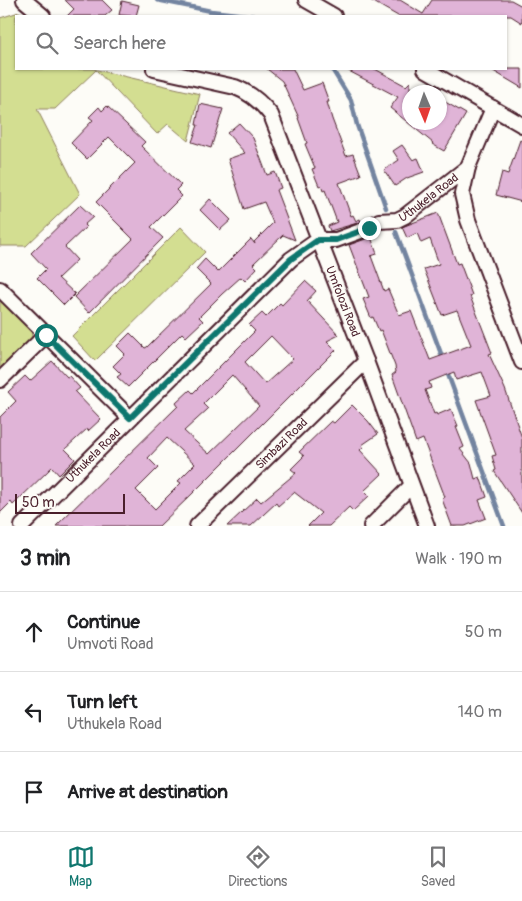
<!DOCTYPE html>
<html lang="en">
<head>
<meta charset="utf-8">
<style>
  :root { --surface:#fff; --page:#f2f2f2; --text:#202124; --muted:#757577; --line:#e0e0e0; --accent:#0f766e }
  body { margin:0; font-family:Pangolin,sans-serif; background:var(--page); color:var(--text) }
  .compass { position:absolute; left:402px; top:85px; width:45px; height:45px; border-radius:50%; background:var(--surface); box-shadow:0 1px 4px #0004; rotate:178deg }
  .scale { position:absolute; left:15px; bottom:12px; width:110px; box-sizing:border-box; padding-left:5px; border:2px solid #4a1f2b; border-top:0; font-size:14px; line-height:18px; white-space:nowrap; color:#4a1f2b; -webkit-text-stroke:4px #fdfcf7; paint-order:stroke }
  .stop { position:absolute; width:15px; height:15px; margin:-11px; border:4px solid #0f766e; border-radius:50%; background:#fff }
  .stop.end { background:#0f766e; border-color:#fff; box-shadow:0 1px 5px #0008 }
  .list { margin:0; padding:0; list-style:none }
  h2 { display:flex; justify-content:space-between; align-items:center; height:65px; margin:0; padding:0 20px; font-size:21px }
  h2 small { font-size:16px; font-weight:400; color:var(--muted) }
  .list li { display:grid; grid-template-columns:32px 1fr auto; gap:15px; align-items:center; box-sizing:border-box; height:80px; padding:0 20px; border-top:1px solid var(--line) }
  .list b { display:block; font-size:19px; white-space:nowrap }
  .list p { margin:0; font-size:16px; white-space:nowrap; color:var(--muted) }
  .list em { font-size:16px; font-style:normal; color:var(--muted) }
  .icon { flex:none; width:28px; height:28px; fill:none; stroke:currentColor; stroke-width:2; stroke-linecap:round; stroke-linejoin:round }
  .map { position:relative; flex:none; width:522px; height:526px; overflow:hidden }
  .search { position:absolute; background:var(--surface); box-shadow:0 1px 4px #0004; left:15px; right:15px; top:15px; height:55px; display:flex; align-items:center; gap:12px; box-sizing:border-box; padding:0 18px; border-radius:0px; color:var(--muted); font-size:19px }
  .sheet { height:305px; background:var(--surface) }
  nav { display:flex; justify-content:space-around; align-items:center; box-sizing:border-box; height:70px; border-top:1px solid var(--line); background:var(--surface); font-size:14px; color:var(--muted) }
  nav a { display:grid; justify-items:center; gap:2px }
  nav .on { color:var(--accent) }
  .map>svg:first-child { display:block }
  .green { fill:#d3de91; stroke:#8e7e5e }
  .lines { fill:none; stroke-linecap:round; stroke-linejoin:round }
  .stream { stroke:#7384a0; stroke-width:4.5 }
  .building { fill:#e0b4d7; stroke:#4a1f2b; fill-rule:evenodd }
  .street-casing { stroke:#4a1f2b; stroke-width:18 }
  .street { stroke:#fdfcf7; stroke-width:14 }
  .route { stroke:#0f766e; stroke-width:6 }
  .labels { text-anchor:middle; dominant-baseline:central; stroke-width:4; stroke-linejoin:round; paint-order:stroke }
  .street-label { font-size:12px; fill:#4a1f2b; stroke:#fdfcf7 }
</style>
</head>
<body>
<div class="map">
<svg width="522" height="526" viewBox="0 0 522 526">
  <rect width="100%" height="100%" fill="#fdfcf7"/>
  <filter id="ink" filterUnits="userSpaceOnUse"><feTurbulence type="fractalNoise" baseFrequency=".02" numOctaves="2"/><feDisplacementMap in="SourceGraphic" scale="10" xChannelSelector="R" yChannelSelector="G"/><feConvolveMatrix kernelMatrix="1 2 1 2 8 2 1 2 1" color-interpolation-filters="sRGB"/></filter>
  <g filter="url(#ink)">
    <!-- green -->
    <path class="green" d="M19 12 26 16H16V69H93L200 94 188 141 168 124 157 134 96 70 55 109H37L80 194 26 246H0V18Z
      M181 227 205 252 95 361 72 336Z
      M0 298 31 329 32 336 30 342 0 371Z"/>
    <g class="lines">
      <!-- stream -->
      <path class="stream" d="M157 0 211 11 254 16
        M332 69 351 100 357 125 386 208
        M396 232 443 359
        M446 369 504 526"/>
    </g>
    <!-- building -->
    <path class="building" d="M65 0H102L112 10 105 16H67L74 9Z
      M370 0H400L423 14 432 0H511L522 6V23L511 16H398Z
      M122 1 139 5 136 16 119 15Z
      M267 69H293L303 90 322 83 329 102H327L332 119 346 156 353 154 361 175 339 183 351 216 353 215 356 221 360 219 361 222 330 231 328 226 337 222 325 190 323 191 321 185 319 186 312 169 315 168 305 144 307 143 298 118H299L282 81Z
      M345 69H375L406 86 410 82V122H440V99L466 114 444 151 432 144 433 143 390 108 398 97Z
      M490 69H522V88Z
      M200 104 223 109 211 148 192 142 198 125H196Z
      M107 106 145 142 141 146 181 185 176 190 182 196 151 227 163 238 89 313 74 297 133 239 96 202 135 163 109 137 87 159 71 143 93 120 89 117 99 107 102 111Z
      M239 123 253 138 267 175 275 172 281 188 276 190 295 240 283 235 253 264 257 268 245 281 241 277 222 294 199 317 203 321 186 337 182 333 128 387 117 377 121 374 113 366 125 354 117 346 130 333 145 348 147 347 211 284 196 269 205 259 218 272 251 239 255 244 254 242 273 223 264 202 244 209 228 159 245 153 227 133Z
      M520 140 522 141V202L496 195 502 172 508 174Z
      M402 145 413 160 418 158 424 172 407 178 395 186 384 170 399 160 393 151Z
      M210 199 231 220 220 230 200 210Z
      M80 205 93 217 84 225 86 227 65 247 77 260 58 278 75 294 64 305 37 278 46 269 31 253Z
      M438 213 457 264 460 263 472 295 470 296 492 353 489 354 505 389 522 438V513L494 471 496 470 492 456 496 455 476 400 491 396 482 372 456 380 454 372 429 382 431 388 425 390 434 414 436 413 437 415 451 409 458 426 456 427 464 447 460 449 471 463 475 479 480 477 487 497 479 500 486 518 465 526H452L442 499 445 497 423 439 416 442 392 375 396 372 395 366 381 330 379 331 373 317 371 318 363 299 369 297 349 245 371 237 377 254 371 256 384 291 388 289 399 315 411 311 430 360 471 345 457 310 442 315 424 269 439 264 430 239 421 243 417 233 407 238 402 227Z
      M305 281 316 291 307 301 339 335 327 341 336 350 192 494 159 526H56L178 406 176 403 190 390 193 393 255 331 249 325 262 313 266 317 280 303 282 305ZM271 336 293 359 265 384 245 362ZM232 375 259 406 209 454 184 431 208 409 203 404ZM167 438 195 464 178 481 181 483 155 509 136 490 158 468 148 458Z
      M52 361 67 377 69 376 80 388 75 392 101 419 88 431 87 429 65 449 75 459 59 475 52 467 13 505 11 502 0 513V417L16 401 8 392 25 376 30 381Z
      M352 405 368 421 378 434 362 445 363 447 360 450 382 474 364 491 369 496 353 511 349 507 329 526H308L321 513 294 492 278 506 276 503 251 526H227L257 498 261 502 296 473 291 469 304 456 299 452 331 421 334 423Z"/>
    <g class="lines">
      <defs>
        <g id="street">
          <path d="M24 0 43 16"/>
          <path d="M306 0 334 16"/>
          <path id="s1" d="M154 69 235 87C251 93 261 102 271 115L366 361 427 526"/>
          <path d="M425 69 522 125"/>
          <path d="M468 167 462 194 468 220 522 362"/>
          <path d="M0 289 130 418"/>
          <path d="M0 380 46 335"/>
          <path id="s2" d="M22 526 291 259 318 240H336L369 228 379 221 397 220 405 216 468 167 493 108"/>
          <path id="s3" d="M197 526 366 361"/>
          <path d="M371 526 411 486"/>
        </g>
      </defs>
      <!-- street casing -->
      <use href="#street" class="street-casing"/>
      <!-- street -->
      <use href="#street" class="street"/>
    </g>
  </g>
  <g class="lines" filter="url(#ink)">
    <!-- route -->
    <path class="route" d="M46 335 130 418 291 259 318 240H336L369 228"/>
  </g>
  <g class="labels">
    <!-- street labels -->
    <g class="street-label">
      <text stroke="none"><textPath href="#s2" startOffset="534">Uthukela Road</textPath></text>
      <text stroke="none"><textPath href="#s1" startOffset="329">Umfolozi Road</textPath></text>
      <text stroke="none"><textPath href="#s3" startOffset="118">Simbazi Road</textPath></text>
      <text stroke="none"><textPath href="#s2" startOffset="100">Uthukela Road</textPath></text>
    </g>
  </g>
</svg>
<svg class="compass" viewBox="-18 -18 36 36"><path d="M0-13l5 13h-10z" fill="#e53935"/><path d="M0 13l5-13h-10z" fill="#757577"/></svg>
<div class="scale">50 m</div>
<div class="stop" style="left:46px;top:335px"></div>
<div class="stop end" style="left:369px;top:228px"></div>
<div class="search"><svg class="icon" aria-label="search" viewBox="0 0 24 24"><circle cx="10" cy="10" r="6"/><path d="M15 15l6 6"/></svg>Search here</div>
</div>
<section class="sheet">
<h2>3 min<small>Walk · 190 m</small></h2>
<ul class="list">
<li><svg class="icon" aria-label="ahead" viewBox="0 0 24 24"><path d="M12 20V5M6 11l6-6 6 6"/></svg><div><b>Continue</b><p>Umvoti Road</p></div><em>50 m</em></li>
<li><svg class="icon" aria-label="left" viewBox="0 0 24 24"><path d="M17 20v-9H6M10 6l-5 5 5 5"/></svg><div><b>Turn left</b><p>Uthukela Road</p></div><em>140 m</em></li>
<li><svg class="icon" aria-label="arrive" viewBox="0 0 24 24"><path d="M6 21V4h12l-3 4 3 4H6"/></svg><div><b>Arrive at destination</b></div></li>
</ul>
</section>
<nav>
<a class="on"><svg class="icon" aria-label="map" viewBox="0 0 24 24"><path d="M3 6l6-2 6 2 6-2v14l-6 2-6-2-6 2zM9 4v14M15 6v14"/></svg>Map</a>
<a><svg class="icon" aria-label="directions" viewBox="0 0 24 24"><path d="M12 3l9 9-9 9-9-9zM9 14v-3h6M13 9l2 2-2 2"/></svg>Directions</a>
<a><svg class="icon" aria-label="saved" viewBox="0 0 24 24"><path d="M7 4h10v16l-5-4-5 4z"/></svg>Saved</a>
</nav>
</body>
</html>
